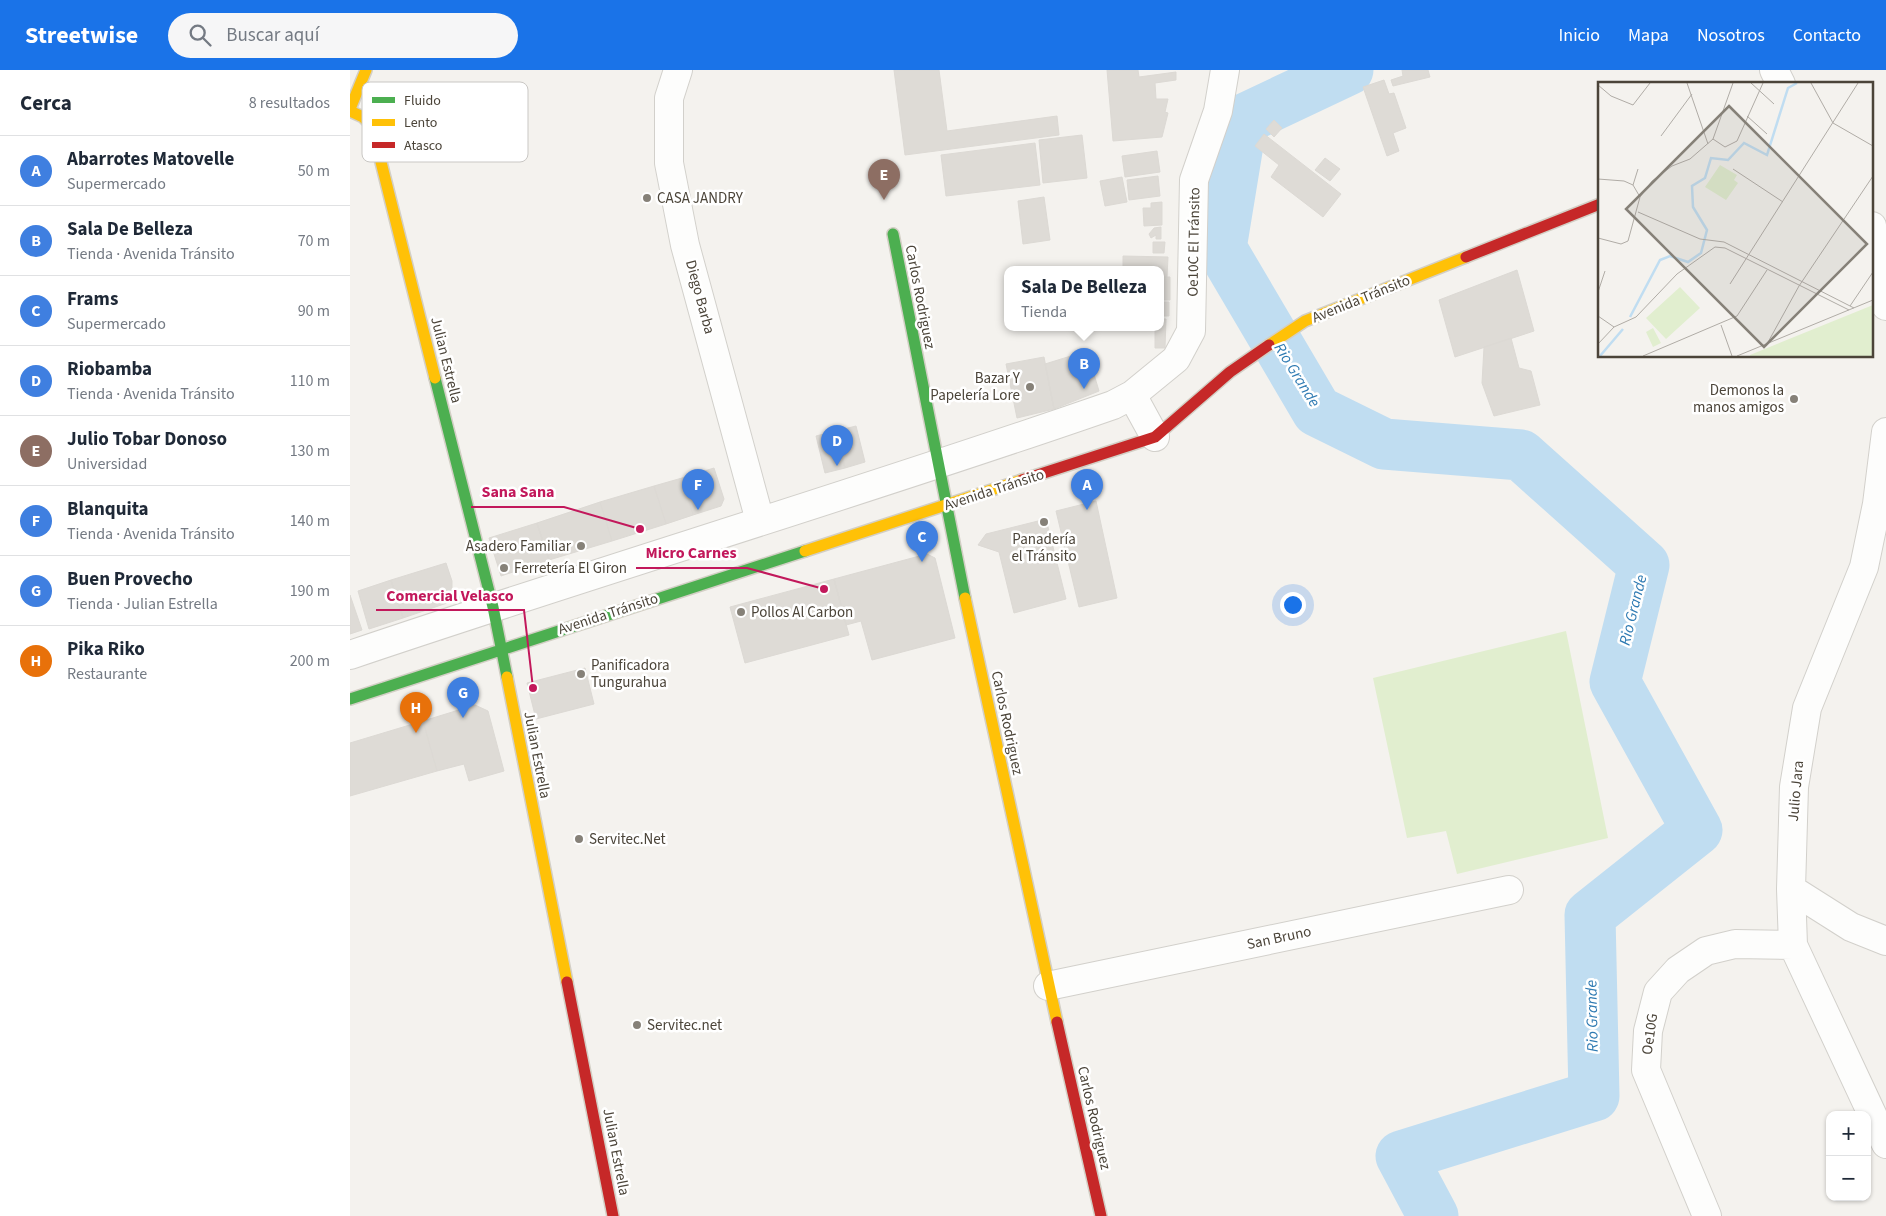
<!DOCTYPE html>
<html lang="es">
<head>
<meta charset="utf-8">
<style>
  :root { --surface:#fff; --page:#f6f6f7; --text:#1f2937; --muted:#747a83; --line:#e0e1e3; --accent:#1a73e8 }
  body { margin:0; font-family:"Source Sans 3",sans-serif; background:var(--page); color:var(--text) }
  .controls { position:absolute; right:15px; bottom:15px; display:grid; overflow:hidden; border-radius:10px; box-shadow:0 1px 4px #0004 }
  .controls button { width:45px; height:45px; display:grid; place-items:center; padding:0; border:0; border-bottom:1px solid var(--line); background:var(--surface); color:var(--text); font:25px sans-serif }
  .you { position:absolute; left:942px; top:534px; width:18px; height:18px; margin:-12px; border:4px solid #fff; border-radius:50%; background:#1a73e8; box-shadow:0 0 0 8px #1a73e833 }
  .badge { display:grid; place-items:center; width:32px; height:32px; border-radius:50%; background:var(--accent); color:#fff; font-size:16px; font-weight:700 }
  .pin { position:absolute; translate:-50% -41px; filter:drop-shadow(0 1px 2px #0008) }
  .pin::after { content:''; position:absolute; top:26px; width:18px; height:15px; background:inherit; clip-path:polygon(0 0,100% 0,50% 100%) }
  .popup { position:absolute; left:654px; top:196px; width:160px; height:65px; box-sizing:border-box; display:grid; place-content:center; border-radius:10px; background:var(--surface); filter:drop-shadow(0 1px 4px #0005); font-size:16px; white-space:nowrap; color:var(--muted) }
  .popup b { font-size:19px; color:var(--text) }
  .popup::after { content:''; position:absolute; left:50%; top:100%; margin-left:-10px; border:10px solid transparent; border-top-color:var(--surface) }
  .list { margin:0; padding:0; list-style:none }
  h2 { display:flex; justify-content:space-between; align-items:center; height:65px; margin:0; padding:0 20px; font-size:21px }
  h2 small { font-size:16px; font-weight:400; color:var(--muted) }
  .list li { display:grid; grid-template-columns:32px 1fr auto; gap:15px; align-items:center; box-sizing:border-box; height:70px; padding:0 20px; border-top:1px solid var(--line) }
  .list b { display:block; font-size:19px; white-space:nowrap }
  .list p { margin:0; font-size:16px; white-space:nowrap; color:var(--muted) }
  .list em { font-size:16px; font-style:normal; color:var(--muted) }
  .icon { flex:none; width:28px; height:28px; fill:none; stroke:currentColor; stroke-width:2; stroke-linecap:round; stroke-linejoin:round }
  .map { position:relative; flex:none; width:1536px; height:1146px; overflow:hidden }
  header { display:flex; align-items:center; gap:30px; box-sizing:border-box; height:70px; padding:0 25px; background:var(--accent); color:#fff }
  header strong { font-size:24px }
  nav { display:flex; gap:28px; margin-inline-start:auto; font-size:18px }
  .search { width:350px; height:45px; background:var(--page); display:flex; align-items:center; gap:12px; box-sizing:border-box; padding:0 18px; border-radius:28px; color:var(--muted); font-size:19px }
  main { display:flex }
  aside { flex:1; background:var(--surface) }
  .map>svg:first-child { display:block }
  .green { fill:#e1eecf }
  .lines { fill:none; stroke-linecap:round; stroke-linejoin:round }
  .river { stroke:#c0ddf1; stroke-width:51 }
  .building { fill:#dedbd6; stroke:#dcd9d4 }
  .street-casing { stroke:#d2d0cb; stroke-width:30 }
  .fast-casing { stroke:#d3cfc5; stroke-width:14 }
  .slow-casing { stroke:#d3cfc5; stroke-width:14 }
  .jam-casing { stroke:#d3cfc5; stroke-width:14 }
  .street { stroke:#fdfdfc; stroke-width:28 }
  .fast { stroke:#4caf50; stroke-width:11 }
  .slow { stroke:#ffc107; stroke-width:11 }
  .jam { stroke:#c62828; stroke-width:11 }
  .poi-dot { fill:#868178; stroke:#fff; stroke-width:2 }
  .labels { text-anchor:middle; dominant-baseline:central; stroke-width:5; stroke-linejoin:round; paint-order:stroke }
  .poi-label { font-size:15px; fill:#4b4439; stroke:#fff; text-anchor:start }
  .street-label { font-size:15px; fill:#4b4439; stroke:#fff }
  .water-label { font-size:16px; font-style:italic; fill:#2e7ab2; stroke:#fff }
  .inset-river { fill:none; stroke:#c0ddf1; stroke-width:2.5 }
  .inset-road { fill:none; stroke:#b0aca6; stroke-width:1 }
  .view { fill:#868178; fill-opacity:0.15; stroke:#868178; stroke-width:2.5 }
  .inset-edge { fill:none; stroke:#4b4439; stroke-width:2.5 }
  .key { fill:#fff; stroke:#c9c7c4; stroke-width:1 }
  .key-label { font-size:14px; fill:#4b4439 }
  .leader { fill:none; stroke:#c2185b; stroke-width:2 }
  .callout-dot { fill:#c2185b; stroke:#fff; stroke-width:2 }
  .callout-label { font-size:16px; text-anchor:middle; font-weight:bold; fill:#c2185b; stroke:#fff; stroke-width:5; stroke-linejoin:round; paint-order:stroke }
</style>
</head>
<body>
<header>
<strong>Streetwise</strong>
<div class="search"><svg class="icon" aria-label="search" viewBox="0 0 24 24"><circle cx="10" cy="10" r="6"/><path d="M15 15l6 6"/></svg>Buscar aquí</div>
<nav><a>Inicio</a><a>Mapa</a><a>Nosotros</a><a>Contacto</a></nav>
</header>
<main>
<aside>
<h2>Cerca<small>8 resultados</small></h2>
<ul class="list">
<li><span class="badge" style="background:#3f7fe0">A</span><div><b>Abarrotes Matovelle</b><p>Supermercado</p></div><em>50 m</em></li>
<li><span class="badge" style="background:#3f7fe0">B</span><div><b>Sala De Belleza</b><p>Tienda · Avenida Tránsito</p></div><em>70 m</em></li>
<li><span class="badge" style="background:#3f7fe0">C</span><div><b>Frams</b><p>Supermercado</p></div><em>90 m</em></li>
<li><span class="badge" style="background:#3f7fe0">D</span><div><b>Riobamba</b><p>Tienda · Avenida Tránsito</p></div><em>110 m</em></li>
<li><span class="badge" style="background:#8d6e63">E</span><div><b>Julio Tobar Donoso</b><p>Universidad</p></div><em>130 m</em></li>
<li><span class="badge" style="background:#3f7fe0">F</span><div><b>Blanquita</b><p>Tienda · Avenida Tránsito</p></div><em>140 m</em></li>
<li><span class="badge" style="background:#3f7fe0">G</span><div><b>Buen Provecho</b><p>Tienda · Julian Estrella</p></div><em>190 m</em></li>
<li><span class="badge" style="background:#e8710a">H</span><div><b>Pika Riko</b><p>Restaurante</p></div><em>200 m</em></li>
</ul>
</aside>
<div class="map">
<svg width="1536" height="1146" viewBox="0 0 1536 1146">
  <rect width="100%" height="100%" fill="#f4f2ee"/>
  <!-- green -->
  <path class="green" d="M1216 561 1258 768 1107 804 1096 761 1057 768 1023 608Z"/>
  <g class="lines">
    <!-- river -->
    <path class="river" d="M998 0 892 50 871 178 967 341 1034 374 1171 385 1294 495 1265 612 1347 760 1240 845 1244 1026 1051 1086 1083 1146"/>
  </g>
  <!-- building -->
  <path class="building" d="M544 0H589L597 61 707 46 709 65 555 85Z
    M757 0H788L789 7 826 2V10L805 13 806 29H818L815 42 818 43 812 67 763 71Z
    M1052 0H1078L1080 7 1043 16 1041 10 1053 6Z
    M1034 10 1039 24 1044 23 1056 58 1043 63 1049 81 1037 86 1013 17Z
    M924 50 932 58 924 67 916 59Z
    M914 64 991 124 973 147 921 107 929 95 905 76Z
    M732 65 737 108 693 113 689 70Z
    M685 73 690 115 596 126 591 85Z
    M807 81 810 102 775 107 772 86Z
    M975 88 990 99 980 111 965 100Z
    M808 106 810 126 779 130 777 110Z
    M772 107 777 132 755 136 750 111Z
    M694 127 700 170 673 174 668 131Z
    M812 132V155L794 156 793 138H801V133Z
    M811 157V169H806V165L801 168 799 164 804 158Z
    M803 172H815L814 183H803Z
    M773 186 818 187 817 207 810 206V200H773Z
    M1167 200 1184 261 1105 287 1089 230Z
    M810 207H820V230H810Z
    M810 232H819V246H810Z
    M810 249H816L815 278H805V258H810Z
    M1161 268 1169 298 1181 301 1190 335 1144 346 1132 313 1134 277Z
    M737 281 749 321 704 339 695 294Z
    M694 287 704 339 667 348 656 294Z
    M506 356 515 392 495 398 486 361Z
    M486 361 495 398 475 403 466 366Z
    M364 398 374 429 371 436 343 445 332 408Z
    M332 408 343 445 316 454 304 416Z
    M304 416 316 454 262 471 250 432Z
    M746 431 767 528 729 537 706 441Z
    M250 432 262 471 199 490 187 453Z
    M696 449 716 529 664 543 649 482 628 475 636 464Z
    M187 453 199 490 151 506 139 468Z
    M577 484 585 488 605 568 522 590 511 551 496 555 484 509Z
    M96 493 102 511V524L97 533 53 548 41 510Z
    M484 509 499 565 395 593 380 537Z
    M41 510 53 548 19 559 8 521Z
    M0 525 12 560 0 564Z
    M235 598 244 634 186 649 177 613Z
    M125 635 138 641 154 701 119 711 114 694 87 701 73 651Z
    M73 651 87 701 0 726V673Z"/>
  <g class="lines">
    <defs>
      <path id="street" d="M328 0 319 28V93L335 175 410 451
        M1424 0 1431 14
        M1522 156 1536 236
        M782 325 805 367
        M1536 362 1527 434 1514 497 1457 638 1444 717 1441 819 1443 875 1536 1074
        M0 585C254 499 510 423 763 335L782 325 826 289 841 261 844 110 868 41 875 0
        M1441 819 1501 857 1536 871
        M698 916 1159 820
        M1357 1146 1296 1000 1298 961 1308 922 1328 900 1356 881 1385 874 1443 875"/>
      <path id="fast" d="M543 164 615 528
        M85 308 143 537 157 607
        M0 629 455 481"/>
      <path id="slow" d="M0 39 16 0
        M0 41 13 47 22 56 85 308
        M919 275 955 251 1116 187
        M455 481 672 410
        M615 528 707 952
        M157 607 217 912"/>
      <path id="jam" d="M1116 187 1250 134
        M672 410 805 367 880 302 919 275
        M217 912 263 1146
        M707 952 751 1146"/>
    </defs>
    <!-- street casing -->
    <use href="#street" class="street-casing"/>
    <!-- fast casing -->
    <use href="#fast" class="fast-casing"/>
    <!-- slow casing -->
    <use href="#slow" class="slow-casing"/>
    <!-- jam casing -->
    <use href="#jam" class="jam-casing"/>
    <!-- street -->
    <use href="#street" class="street"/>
    <!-- fast -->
    <use href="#fast" class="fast"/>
    <!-- slow -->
    <use href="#slow" class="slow"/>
    <!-- jam -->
    <use href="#jam" class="jam"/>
  </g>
  <!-- markers -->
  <g class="poi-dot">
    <circle cx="297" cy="128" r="5"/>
    <circle cx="680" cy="317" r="5"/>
    <circle cx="1444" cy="329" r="5"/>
    <circle cx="694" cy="452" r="5"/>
    <circle cx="231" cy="476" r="5"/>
    <circle cx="154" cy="498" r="5"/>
    <circle cx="391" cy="542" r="5"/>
    <circle cx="231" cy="604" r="5"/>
    <circle cx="229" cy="769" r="5"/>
    <circle cx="287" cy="955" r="5"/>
  </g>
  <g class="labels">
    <!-- poi labels -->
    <g class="poi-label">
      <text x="307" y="128">CASA JANDRY</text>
      <text x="670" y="308" text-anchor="end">Bazar Y<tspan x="670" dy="17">Papelería Lore</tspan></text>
      <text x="1434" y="320" text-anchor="end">Demonos la<tspan x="1434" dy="17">manos amigos</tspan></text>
      <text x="694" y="469" text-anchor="middle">Panadería<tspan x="694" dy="17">el Tránsito</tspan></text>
      <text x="221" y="476" text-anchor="end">Asadero Familiar</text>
      <text x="164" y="498">Ferretería El Giron</text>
      <text x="401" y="542">Pollos Al Carbon</text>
      <text x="241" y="595">Panificadora<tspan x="241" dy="17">Tungurahua</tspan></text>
      <text x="239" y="769">Servitec.Net</text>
      <text x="297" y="955">Servitec.net</text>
    </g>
    <!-- street labels -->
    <g class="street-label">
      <text transform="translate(844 172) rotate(-89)">Oe10C El Tránsito</text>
      <text transform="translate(350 227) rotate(75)">Diego Barba</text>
      <text transform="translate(570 227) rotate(79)">Carlos Rodriguez</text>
      <text transform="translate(1011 229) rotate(-22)">Avenida Tránsito</text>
      <text transform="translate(96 290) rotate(76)">Julian Estrella</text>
      <text transform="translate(644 420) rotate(-18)">Avenida Tránsito</text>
      <text transform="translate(258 544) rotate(-18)">Avenida Tránsito</text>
      <text transform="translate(657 653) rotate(78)">Carlos Rodriguez</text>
      <text transform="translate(187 685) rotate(79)">Julian Estrella</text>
      <text transform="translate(1446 721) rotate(-85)">Julio Jara</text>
      <text transform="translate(929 868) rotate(-12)">San Bruno</text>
      <text transform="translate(1300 964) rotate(-82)">Oe10G</text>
      <text transform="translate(744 1048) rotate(77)">Carlos Rodriguez</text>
      <text transform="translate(266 1082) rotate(79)">Julian Estrella</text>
    </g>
    <!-- water labels -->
    <g class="water-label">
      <text transform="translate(947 305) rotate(58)">Rio Grande</text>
      <text transform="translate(1283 540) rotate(-76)">Rio Grande</text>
      <text transform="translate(1242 946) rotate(-91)">Rio Grande</text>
    </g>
  </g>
  <!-- overview -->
  <g transform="translate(1248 12)">
    <rect width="275" height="275" fill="#f4f2ee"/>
    <path d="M122 83 139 93 136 98 140 101 128 118 107 105ZM82 205 102 226 68 257 48 236ZM275 223V274H152V273ZM55 246 63 261 55 265 48 250Z" fill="#e1eecf"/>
    <path class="inset-river" d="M32 235 62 178 72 174 90 180 103 171 109 148 95 125 94 104 107 96 113 76 130 78 146 61 169 73 190 6 199 1M2 274 25 247"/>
    <path class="inset-road" d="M89 1 110 62M153 1 176 22M213 1 235 41 275 64M0 3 13 14 35 23 52 1M149 34 169 52M63 54 94 12M115 57 127 65 139 59 165 1M135 87 185 120M0 97 26 99 35 103 42 115M35 103 40 87M40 130 102 157 126 160 256 226M0 156 23 162 30 159 42 115 54 99 74 84 92 77 115 57 135 1M132 202 260 1M0 210 7 189M252 224 275 190M0 234 16 245M123 243 134 274M0 262 16 245 38 235 79 192 117 165 127 166 251 228M169 262 201 204 275 94M45 274 139 234 169 188M139 274 275 218"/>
    <path class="view" d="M131 24 269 162 166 265 28 127Z"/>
    <rect width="275" height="275" class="inset-edge"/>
  </g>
  <!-- legend -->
  <rect x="12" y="12" width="166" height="80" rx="8" class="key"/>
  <rect x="22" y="27" width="23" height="6" fill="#4caf50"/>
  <rect x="22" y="49" width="23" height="7" fill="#ffc107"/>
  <rect x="22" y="72" width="23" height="6" fill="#c62828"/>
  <g class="key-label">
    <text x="54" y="35">Fluido</text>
    <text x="54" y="57">Lento</text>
    <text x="54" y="80">Atasco</text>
  </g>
  <!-- callouts -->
  <path class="leader" d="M290 459L214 437H121M474 519L397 498H286M183 618L174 540H26"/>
  <g class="callout-dot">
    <circle cx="290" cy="459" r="5"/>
    <circle cx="474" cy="519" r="5"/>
    <circle cx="183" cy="618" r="5"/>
  </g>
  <g class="callout-label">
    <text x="168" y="427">Sana Sana</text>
    <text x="341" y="488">Micro Carnes</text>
    <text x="100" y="531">Comercial Velasco</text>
  </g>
</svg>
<div class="controls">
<button>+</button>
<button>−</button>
</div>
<div class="you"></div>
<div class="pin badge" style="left:737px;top:440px;background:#3f7fe0">A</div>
<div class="pin badge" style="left:734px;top:319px;background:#3f7fe0">B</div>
<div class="popup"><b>Sala De Belleza</b>Tienda</div>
<div class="pin badge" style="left:572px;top:492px;background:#3f7fe0">C</div>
<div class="pin badge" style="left:487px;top:396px;background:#3f7fe0">D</div>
<div class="pin badge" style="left:534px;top:130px;background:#8d6e63">E</div>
<div class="pin badge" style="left:348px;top:440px;background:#3f7fe0">F</div>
<div class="pin badge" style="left:113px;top:648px;background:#3f7fe0">G</div>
<div class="pin badge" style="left:66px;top:663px;background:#e8710a">H</div>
</div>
</main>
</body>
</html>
